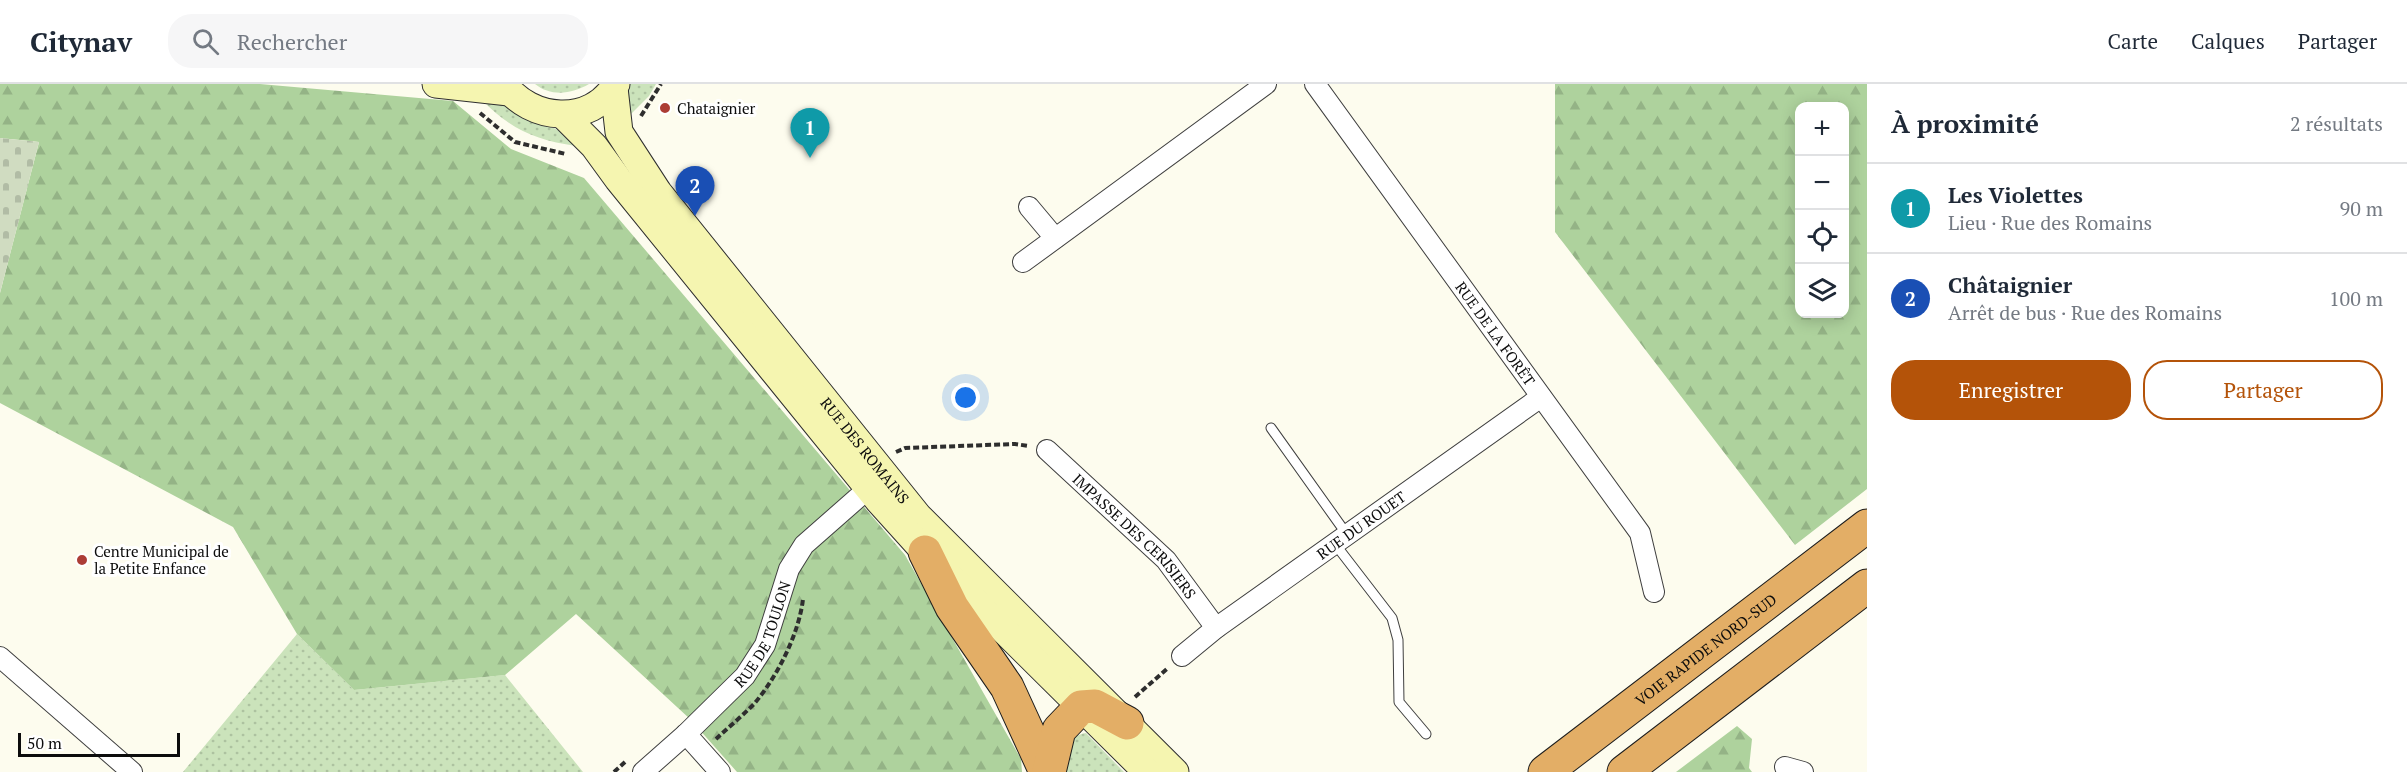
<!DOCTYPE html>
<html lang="fr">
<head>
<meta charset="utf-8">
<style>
  :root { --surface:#fff; --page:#f6f6f7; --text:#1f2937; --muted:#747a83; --line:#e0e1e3; --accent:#b45309 }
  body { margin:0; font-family:"PT Serif",serif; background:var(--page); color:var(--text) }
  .controls { position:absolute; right:18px; top:18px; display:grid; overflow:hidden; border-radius:12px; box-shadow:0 3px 15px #0003 }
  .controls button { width:54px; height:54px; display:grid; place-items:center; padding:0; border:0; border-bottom:2px solid var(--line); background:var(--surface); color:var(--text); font:30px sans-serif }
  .scale { position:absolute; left:18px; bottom:15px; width:162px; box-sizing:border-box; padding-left:6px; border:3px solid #0c0c0c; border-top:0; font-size:16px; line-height:21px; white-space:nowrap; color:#0c0c0c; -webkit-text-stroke:4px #fff; paint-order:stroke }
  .you { position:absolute; left:966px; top:314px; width:21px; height:21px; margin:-15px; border:4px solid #fff; border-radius:50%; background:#1a73e8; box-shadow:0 0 0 9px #1a73e833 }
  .badge { display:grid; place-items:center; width:39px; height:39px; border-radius:50%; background:var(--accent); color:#fff; font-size:20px; font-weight:700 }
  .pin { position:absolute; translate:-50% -50px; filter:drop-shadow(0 2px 3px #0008) }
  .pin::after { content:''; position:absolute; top:32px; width:21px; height:18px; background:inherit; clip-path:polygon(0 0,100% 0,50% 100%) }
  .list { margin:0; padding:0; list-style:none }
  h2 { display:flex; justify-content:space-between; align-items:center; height:78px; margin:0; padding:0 24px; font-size:26px }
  h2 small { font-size:20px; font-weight:400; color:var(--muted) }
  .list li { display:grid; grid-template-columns:39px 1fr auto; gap:18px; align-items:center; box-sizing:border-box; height:90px; padding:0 24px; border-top:2px solid var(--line) }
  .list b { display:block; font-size:22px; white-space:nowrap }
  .list p { margin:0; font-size:20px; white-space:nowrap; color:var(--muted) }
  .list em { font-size:20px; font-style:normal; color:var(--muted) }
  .actions { display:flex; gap:12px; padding:18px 24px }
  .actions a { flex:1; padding:14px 0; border:2px solid var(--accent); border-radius:24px; text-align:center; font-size:21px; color:var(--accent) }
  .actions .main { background:var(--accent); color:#fff }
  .icon { flex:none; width:33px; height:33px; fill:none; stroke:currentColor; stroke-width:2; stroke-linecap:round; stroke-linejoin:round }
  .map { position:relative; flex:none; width:1867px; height:688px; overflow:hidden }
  header { display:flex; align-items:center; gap:36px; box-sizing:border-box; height:84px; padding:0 30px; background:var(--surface); border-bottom:2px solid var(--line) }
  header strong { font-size:28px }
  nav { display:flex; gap:33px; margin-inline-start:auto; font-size:21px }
  .search { width:420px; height:54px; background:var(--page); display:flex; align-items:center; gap:15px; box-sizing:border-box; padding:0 21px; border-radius:24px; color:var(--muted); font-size:22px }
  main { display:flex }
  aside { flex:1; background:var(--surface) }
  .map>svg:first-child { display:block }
  .grass { fill:url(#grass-dots) }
  .forest { fill:url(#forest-firs); fill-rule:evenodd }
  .cemetery { fill:url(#cemetery-stones) }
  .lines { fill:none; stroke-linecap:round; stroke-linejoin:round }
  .lane-casing { stroke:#3f3f3f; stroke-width:11 }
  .street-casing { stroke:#3f3f3f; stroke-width:22 }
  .secondary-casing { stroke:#2e2e2e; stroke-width:29 }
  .highway-casing { stroke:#1d1d1d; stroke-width:35 }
  .path { stroke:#2e2e2e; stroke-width:4; stroke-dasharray:6 3; stroke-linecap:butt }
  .lane { stroke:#fff; stroke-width:9 }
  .street { stroke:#fff; stroke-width:20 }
  .secondary { stroke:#f5f5b0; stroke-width:27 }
  .highway { stroke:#e3ae66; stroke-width:33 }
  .poi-dot { fill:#ac3d35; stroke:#fff; stroke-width:2 }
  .labels { text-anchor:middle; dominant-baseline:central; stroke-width:6; stroke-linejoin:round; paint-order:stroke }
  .poi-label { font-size:15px; fill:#0c0c0c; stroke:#fff; text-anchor:start }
  .street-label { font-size:15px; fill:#0c0c0c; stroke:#fff }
</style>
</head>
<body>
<header>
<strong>Citynav</strong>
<div class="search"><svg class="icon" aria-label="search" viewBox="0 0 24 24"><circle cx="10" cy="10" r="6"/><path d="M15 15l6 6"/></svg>Rechercher</div>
<nav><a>Carte</a><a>Calques</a><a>Partager</a></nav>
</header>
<main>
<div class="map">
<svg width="1867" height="688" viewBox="0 0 1867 688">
  <defs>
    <pattern id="grass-dots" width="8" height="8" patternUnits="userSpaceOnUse" patternTransform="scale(1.5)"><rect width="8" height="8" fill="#cbe3bb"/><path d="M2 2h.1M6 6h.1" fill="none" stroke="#adc2a0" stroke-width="1.8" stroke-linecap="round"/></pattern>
    <pattern id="forest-firs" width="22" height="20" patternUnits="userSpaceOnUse" patternTransform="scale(1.5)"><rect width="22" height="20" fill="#aed29d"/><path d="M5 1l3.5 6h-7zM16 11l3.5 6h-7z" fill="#94b386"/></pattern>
    <pattern id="cemetery-stones" width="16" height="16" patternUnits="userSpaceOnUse" patternTransform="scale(1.5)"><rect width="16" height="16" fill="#d0dcc1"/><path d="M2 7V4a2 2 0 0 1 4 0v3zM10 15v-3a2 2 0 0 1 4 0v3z" fill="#b1bca5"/></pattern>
  </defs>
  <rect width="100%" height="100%" fill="#fdfcee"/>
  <!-- grass -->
  <path class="grass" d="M535 0H589C572 10 551 13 535 0Z
    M630 0H656L649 12 629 32 625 7Z
    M484 6 563 49 576 62C535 56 510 45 481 15Z
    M297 550 354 606 505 591 583 688H183Z
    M1086 649 1124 688H1066C1065 670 1066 652 1086 649Z"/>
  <!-- forest -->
  <path class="forest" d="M0 0H260L453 17 511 65 584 94 905 471 1021 675 1022 688H737L690 635 576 530 505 591 354 606 297 550 233 443 0 319V209L39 58 0 54Z
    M1555 0H1867V405L1795 461 1555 148ZM1844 22V230H1800V22Z
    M1737 642 1752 655 1749 684 1752 688H1676Z"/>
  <!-- cemetery -->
  <path class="cemetery" d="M0 54 39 58 0 209Z"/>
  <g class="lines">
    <defs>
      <path id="lane" d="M1271 344 1348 452
        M1335 460 1392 534 1398 556 1399 618 1426 650"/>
      <g id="street">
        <path id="s1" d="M1315 0 1640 449 1654 508"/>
        <path d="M1029 123 1055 154"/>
        <path d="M1023 178 1266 0"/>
        <path id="s2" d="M1047 366 1166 476 1216 544"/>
        <path id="s3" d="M1182 572 1216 544 1541 313"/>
        <path d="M0 573 132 688"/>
        <path d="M686 650 720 688"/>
        <path d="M1785 683 1803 688"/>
        <path id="s4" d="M643 688 686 650 745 592 765 561 789 485 804 461 878 396"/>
      </g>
      <g id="secondary">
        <path d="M436 0 509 8"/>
        <path d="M504 0C530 37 591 43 616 0"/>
        <path id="s5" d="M614 4 619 48 658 108 918 432 1175 688"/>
        <path d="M563 31 594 62 618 95 879 417 925 468 1147 688"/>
      </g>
      <g id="highway">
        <path d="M925 468 952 523 1007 603 1046 688"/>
        <path d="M1049 688 1059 646 1081 623 1095 622 1127 639"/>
        <path id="s6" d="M1545 688 1867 442"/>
        <path d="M1624 688 1867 502"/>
      </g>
    </defs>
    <!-- lane casing -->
    <use href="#lane" class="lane-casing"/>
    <!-- street casing -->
    <use href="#street" class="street-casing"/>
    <!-- secondary casing -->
    <use href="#secondary" class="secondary-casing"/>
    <!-- highway casing -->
    <use href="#highway" class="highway-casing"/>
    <!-- path -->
    <path class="path" d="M480 29 515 58 566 70
      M641 32 661 0
      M896 368 905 364 1015 360 1029 362
      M1135 613 1168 584
      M716 655C728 644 742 632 754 620 777 593 799 550 803 515
      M614 688 625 678"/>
    <!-- lane -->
    <use href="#lane" class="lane"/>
    <!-- street -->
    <use href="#street" class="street"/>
    <!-- secondary -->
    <use href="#secondary" class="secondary"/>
    <!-- highway -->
    <use href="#highway" class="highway"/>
  </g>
  <!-- markers -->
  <g class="poi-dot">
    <circle cx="665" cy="24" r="6"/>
    <circle cx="82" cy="476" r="6"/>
  </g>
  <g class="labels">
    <!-- poi labels -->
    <g class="poi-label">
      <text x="677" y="24">Chataignier</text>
      <text x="94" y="467">Centre Municipal de<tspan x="94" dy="17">la Petite Enfance</tspan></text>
    </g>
    <!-- street labels -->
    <g class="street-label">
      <text stroke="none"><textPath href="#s1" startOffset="308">RUE DE LA FORÊT</textPath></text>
      <text stroke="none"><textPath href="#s5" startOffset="447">RUE DES ROMAINS</textPath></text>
      <text stroke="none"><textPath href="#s3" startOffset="222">RUE DU ROUET</textPath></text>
      <text stroke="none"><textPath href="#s2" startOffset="123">IMPASSE DES CERISIERS</textPath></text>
      <text stroke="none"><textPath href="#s4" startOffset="186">RUE DE TOULON</textPath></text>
      <text stroke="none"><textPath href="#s6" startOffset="202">VOIE RAPIDE NORD-SUD</textPath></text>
    </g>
  </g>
</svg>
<div class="controls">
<button>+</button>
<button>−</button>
<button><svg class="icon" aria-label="locate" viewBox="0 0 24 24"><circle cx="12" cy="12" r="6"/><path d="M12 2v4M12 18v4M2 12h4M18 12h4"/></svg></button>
<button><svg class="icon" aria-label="layers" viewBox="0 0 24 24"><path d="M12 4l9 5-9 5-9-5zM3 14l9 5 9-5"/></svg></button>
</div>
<div class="scale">50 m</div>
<div class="you"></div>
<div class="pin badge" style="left:810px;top:74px;background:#0f9aa8">1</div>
<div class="pin badge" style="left:695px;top:132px;background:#1a4fb4">2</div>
</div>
<aside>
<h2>À proximité<small>2 résultats</small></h2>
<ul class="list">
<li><span class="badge" style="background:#0f9aa8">1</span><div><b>Les Violettes</b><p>Lieu · Rue des Romains</p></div><em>90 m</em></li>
<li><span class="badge" style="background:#1a4fb4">2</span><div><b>Châtaignier</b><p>Arrêt de bus · Rue des Romains</p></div><em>100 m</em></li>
</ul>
<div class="actions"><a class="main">Enregistrer</a><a>Partager</a></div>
</aside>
</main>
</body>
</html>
